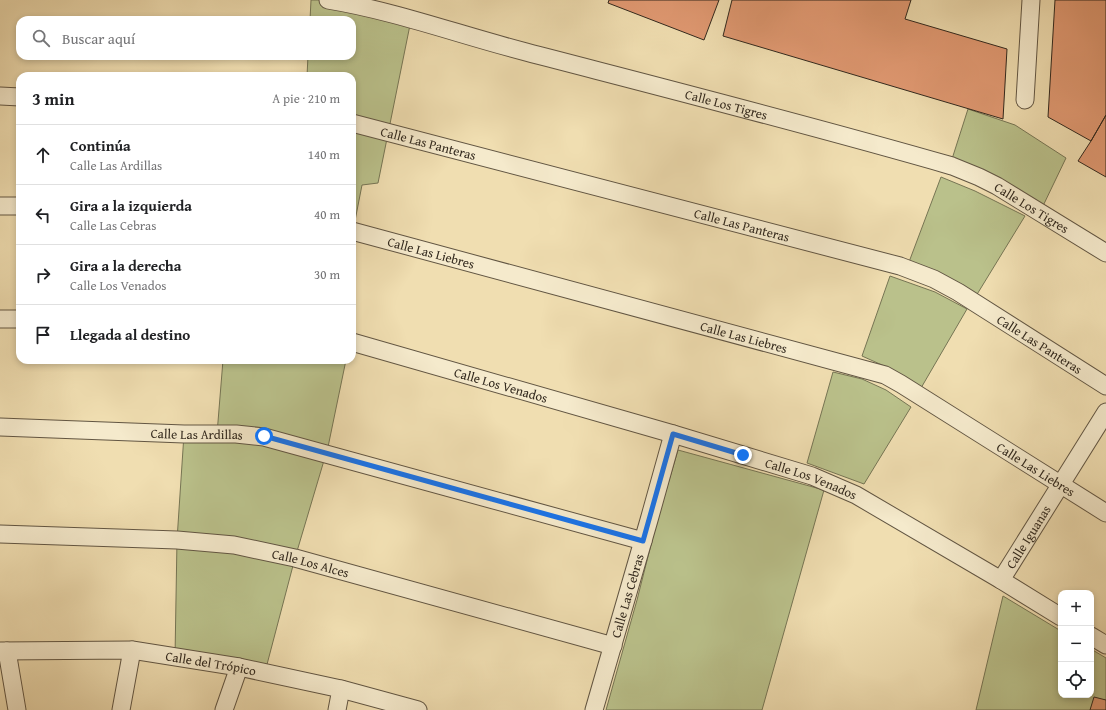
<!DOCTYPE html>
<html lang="es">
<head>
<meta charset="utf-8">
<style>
  :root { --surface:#fff; --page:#f2f2f2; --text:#202124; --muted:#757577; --line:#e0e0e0 }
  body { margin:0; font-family:"Gentium Book Plus",serif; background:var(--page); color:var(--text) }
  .controls { position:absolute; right:12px; bottom:12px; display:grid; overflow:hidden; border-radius:8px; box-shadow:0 2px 6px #0003 }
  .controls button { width:36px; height:36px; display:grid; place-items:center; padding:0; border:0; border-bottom:1px solid var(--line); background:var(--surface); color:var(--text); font:20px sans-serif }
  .stop { position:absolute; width:12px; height:12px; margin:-9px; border:3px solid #1a73e8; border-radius:50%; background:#fff }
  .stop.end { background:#1a73e8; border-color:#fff; box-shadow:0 1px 4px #0008 }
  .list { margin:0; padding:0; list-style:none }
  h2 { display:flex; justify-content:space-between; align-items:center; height:52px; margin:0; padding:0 16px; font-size:17px }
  h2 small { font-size:13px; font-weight:400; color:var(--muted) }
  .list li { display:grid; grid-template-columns:26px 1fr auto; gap:12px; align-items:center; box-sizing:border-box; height:60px; padding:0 16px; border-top:1px solid var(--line) }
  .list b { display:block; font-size:15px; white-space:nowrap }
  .list p { margin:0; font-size:13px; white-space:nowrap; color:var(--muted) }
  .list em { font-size:13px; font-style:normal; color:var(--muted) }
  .icon { flex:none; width:22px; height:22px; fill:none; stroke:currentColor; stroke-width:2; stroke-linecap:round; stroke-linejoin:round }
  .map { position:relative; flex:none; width:1106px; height:710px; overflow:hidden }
  .search { position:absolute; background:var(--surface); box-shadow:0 2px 6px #0003; left:16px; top:16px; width:340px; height:44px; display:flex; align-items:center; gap:10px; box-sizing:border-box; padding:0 14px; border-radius:12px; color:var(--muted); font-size:15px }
  .panel { position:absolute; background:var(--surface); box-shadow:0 2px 6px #0003; left:16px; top:72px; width:340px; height:292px; border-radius:12px }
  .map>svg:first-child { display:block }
  .green { fill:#bac18b; stroke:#767554 }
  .building { fill:#e09972; stroke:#32291e }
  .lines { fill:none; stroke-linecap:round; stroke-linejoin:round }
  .minor-casing { stroke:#625643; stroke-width:19 }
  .minor { stroke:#f5eacc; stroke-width:17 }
  .route { stroke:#1a73e8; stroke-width:5 }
  .labels { text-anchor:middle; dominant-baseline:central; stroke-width:3.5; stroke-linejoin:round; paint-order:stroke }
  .street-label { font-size:13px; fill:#32291e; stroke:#f5eacc }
</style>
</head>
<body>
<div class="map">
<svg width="1106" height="710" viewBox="0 0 1106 710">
  <rect width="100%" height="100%" fill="#f0deb1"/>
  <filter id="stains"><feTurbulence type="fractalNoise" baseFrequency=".005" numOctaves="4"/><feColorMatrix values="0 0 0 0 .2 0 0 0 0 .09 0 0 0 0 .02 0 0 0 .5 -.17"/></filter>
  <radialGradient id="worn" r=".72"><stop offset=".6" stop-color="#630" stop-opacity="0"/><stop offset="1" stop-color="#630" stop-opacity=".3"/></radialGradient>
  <!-- green -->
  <path class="green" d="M311 0H328L411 20 378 183 362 185 352 236V76H307L308 56H352V20H310Z
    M968 109 1015 125 1066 158 1042 208 952 159Z
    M941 177 975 191 1025 216 976 296 909 262Z
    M890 276 935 292 967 309 921 388 882 365 862 356Z
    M223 360H346L328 447 295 558 265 672 175 657 177 540 184 434H217Z
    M833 372 862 379 886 390 911 407 864 484 807 463Z
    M678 450 824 490 762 710H606L637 600 657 521Z
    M1003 596 1061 631V695H1091V649L1106 658V710H976Z"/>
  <!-- building -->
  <path class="building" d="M609 0H719L704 40 608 3Z
    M732 0H911L905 19 1007 49 1003 119 723 36Z
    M1055 0H1106V115L1091 141 1048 117Z
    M1106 115V177L1078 161 1091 141Z
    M1094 697 1106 700V710H1090Z"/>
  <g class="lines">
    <defs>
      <g id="minor">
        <path id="s1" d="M328 0C395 11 460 35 526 52 668 89 810 125 952 166L979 177 997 186 1106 253"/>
        <path d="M0 96 20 97"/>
        <path d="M1025 100 1031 0"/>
        <path id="s2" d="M352 123 900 266 934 279 958 292 1106 386"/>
        <path d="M0 206H20"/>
        <path id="s3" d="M352 231 885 375 901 384 1106 513"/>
        <path d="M0 319H20"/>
        <path id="s4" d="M352 342 673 434 812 476 856 495 1001 580 1061 617"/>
        <path id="s5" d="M0 427 184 434H236L264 437 643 541"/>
        <path id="s6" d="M0 534 177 540 234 545 295 558 613 646"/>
        <path id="s7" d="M1001 580 1106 412"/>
        <path d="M1091 636 1106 645"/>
        <path id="s8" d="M0 651 132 650 239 667 341 689 418 710"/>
        <path d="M7 651 17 710"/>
        <path d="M121 710 132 650"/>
        <path d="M224 710 239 667"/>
        <path d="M337 710 341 689"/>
        <path id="s9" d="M594 710 649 520 673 434"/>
      </g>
    </defs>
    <!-- minor casing -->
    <use href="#minor" class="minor-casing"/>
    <!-- minor -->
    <use href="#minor" class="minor"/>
  </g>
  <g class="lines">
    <!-- route -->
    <path class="route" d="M264 436 643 541 673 434 743 455"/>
  </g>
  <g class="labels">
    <!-- street labels -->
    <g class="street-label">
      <text stroke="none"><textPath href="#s1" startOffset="412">Calle Los Tigres</textPath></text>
      <text stroke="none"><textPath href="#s2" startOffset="79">Calle Las Panteras</textPath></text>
      <text stroke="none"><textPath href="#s1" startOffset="736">Calle Los Tigres</textPath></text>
      <text stroke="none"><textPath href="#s2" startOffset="403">Calle Las Panteras</textPath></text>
      <text stroke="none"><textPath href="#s3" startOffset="82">Calle Las Liebres</textPath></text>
      <text stroke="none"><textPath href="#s3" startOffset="406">Calle Las Liebres</textPath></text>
      <text stroke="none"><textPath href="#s2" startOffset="727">Calle Las Panteras</textPath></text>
      <text stroke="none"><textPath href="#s4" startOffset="155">Calle Los Venados</textPath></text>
      <text stroke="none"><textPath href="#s5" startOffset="197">Calle Las Ardillas</textPath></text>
      <text stroke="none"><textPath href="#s3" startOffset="730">Calle Las Liebres</textPath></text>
      <text stroke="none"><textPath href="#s4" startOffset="479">Calle Los Venados</textPath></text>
      <text stroke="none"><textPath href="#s7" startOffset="51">Calle Iguanas</textPath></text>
      <text stroke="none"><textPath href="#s6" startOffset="313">Calle Los Alces</textPath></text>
      <text stroke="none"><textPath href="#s9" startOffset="119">Calle Las Cebras</textPath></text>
      <text stroke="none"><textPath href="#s8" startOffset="212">Calle del Trópico</textPath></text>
    </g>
  </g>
  <rect width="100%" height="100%" filter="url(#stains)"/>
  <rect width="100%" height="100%" fill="url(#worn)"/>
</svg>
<div class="controls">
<button>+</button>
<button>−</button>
<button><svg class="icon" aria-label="locate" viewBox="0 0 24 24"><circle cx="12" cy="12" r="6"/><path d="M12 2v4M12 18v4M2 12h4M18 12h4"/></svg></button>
</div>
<div class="stop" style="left:264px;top:436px"></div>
<div class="stop end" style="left:743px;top:455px"></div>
<div class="search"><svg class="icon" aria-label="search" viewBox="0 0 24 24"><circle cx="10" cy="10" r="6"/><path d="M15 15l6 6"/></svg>Buscar aquí</div>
<section class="panel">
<h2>3 min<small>A pie · 210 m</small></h2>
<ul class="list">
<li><svg class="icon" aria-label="ahead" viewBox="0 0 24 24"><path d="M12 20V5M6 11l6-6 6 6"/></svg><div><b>Continúa</b><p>Calle Las Ardillas</p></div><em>140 m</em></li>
<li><svg class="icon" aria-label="left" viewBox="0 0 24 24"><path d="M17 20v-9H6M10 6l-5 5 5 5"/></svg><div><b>Gira a la izquierda</b><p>Calle Las Cebras</p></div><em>40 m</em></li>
<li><svg class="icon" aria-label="right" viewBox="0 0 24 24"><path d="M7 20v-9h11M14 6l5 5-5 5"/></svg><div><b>Gira a la derecha</b><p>Calle Los Venados</p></div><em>30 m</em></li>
<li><svg class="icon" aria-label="arrive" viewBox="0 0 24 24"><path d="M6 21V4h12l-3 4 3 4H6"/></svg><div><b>Llegada al destino</b></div></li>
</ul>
</section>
</div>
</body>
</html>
